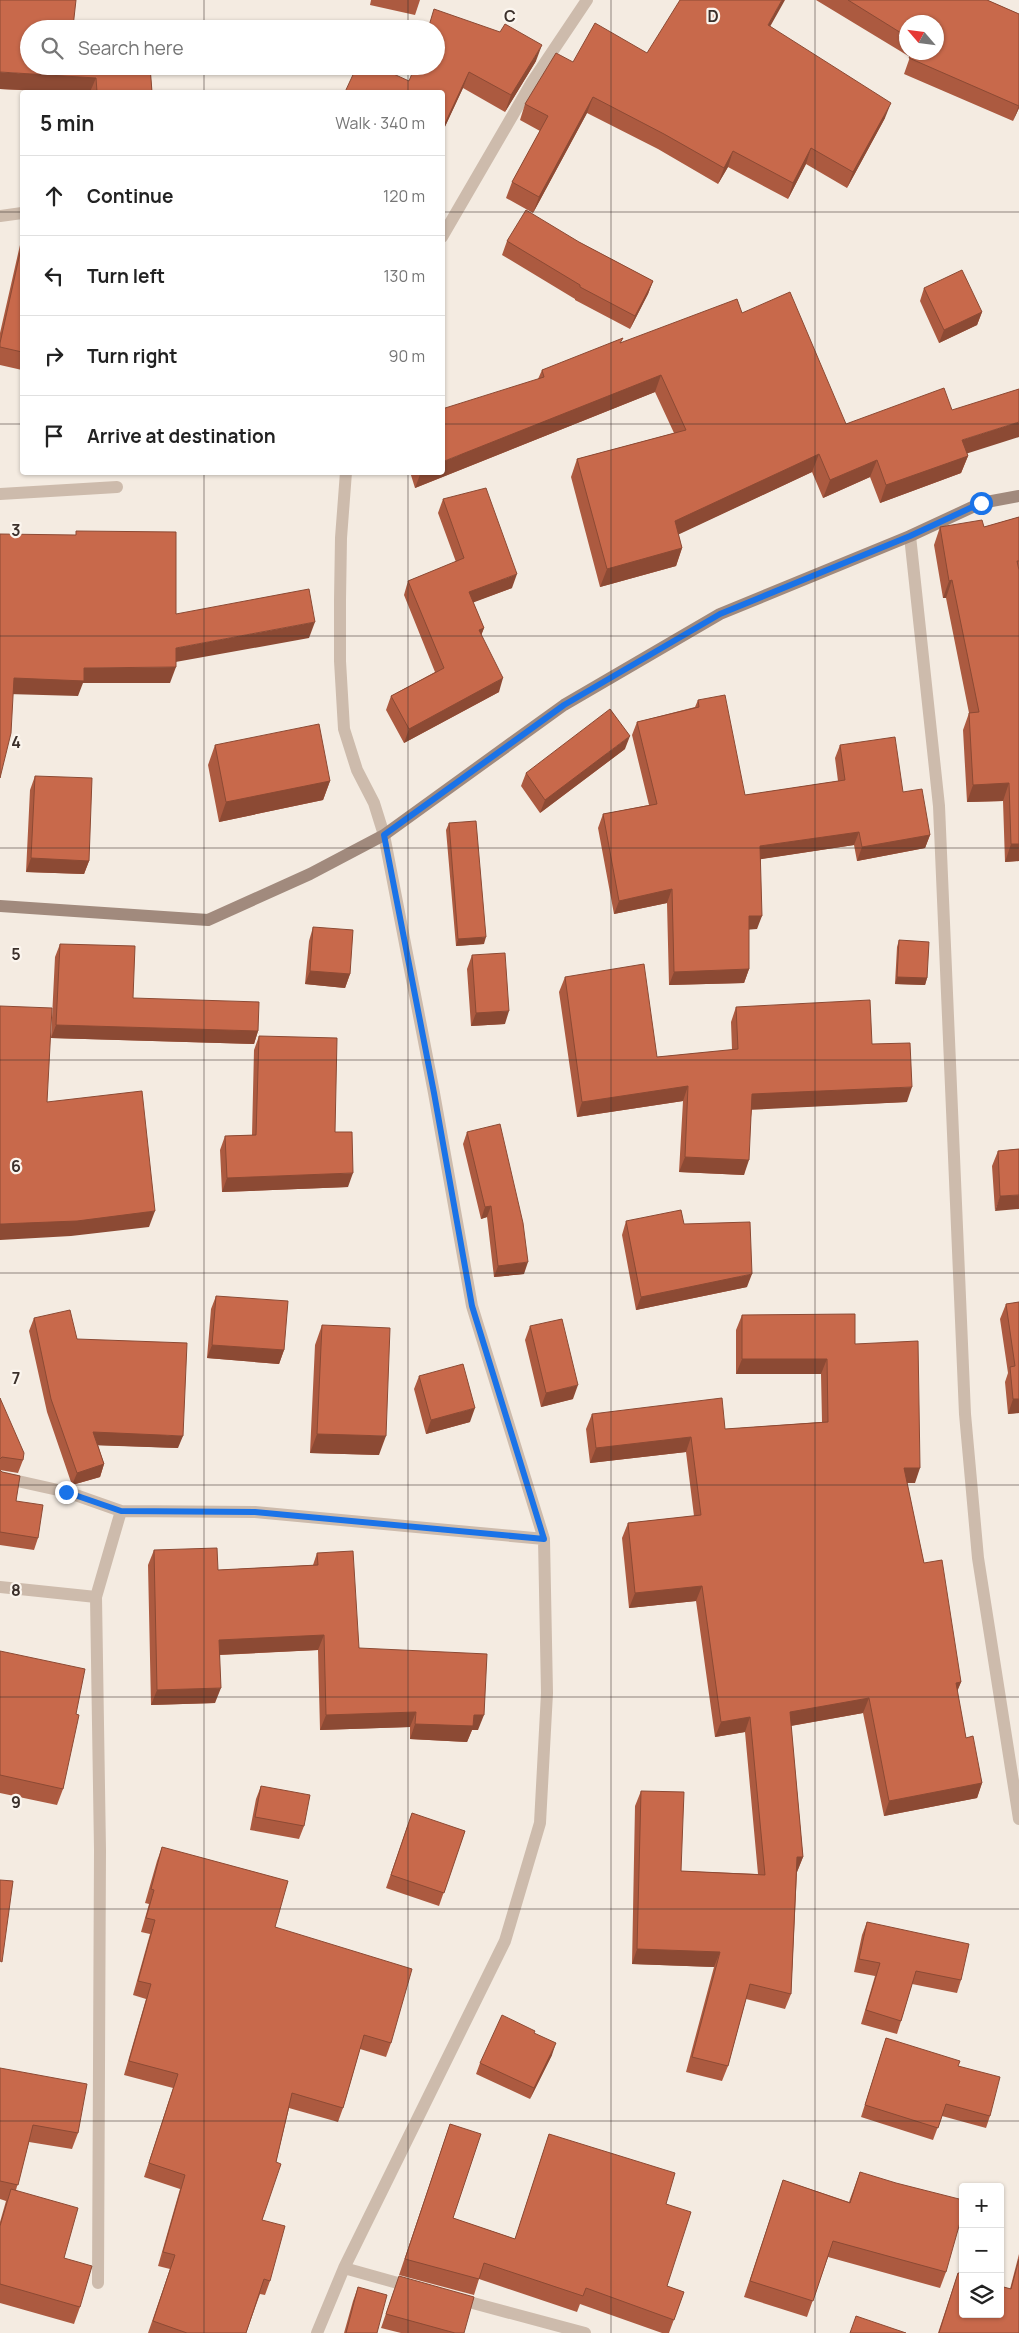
<!DOCTYPE html>
<html lang="en">
<head>
<meta charset="utf-8">
<style>
  :root { --surface:#fff; --page:#f2f2f2; --text:#222; --muted:#767676; --line:#e0e0e0 }
  body { margin:0; font-family:Manrope,sans-serif; background:var(--page); color:var(--text) }
  .controls { position:absolute; right:15px; bottom:15px; display:grid; overflow:hidden; border-radius:5px; box-shadow:0 1px 4px #0004 }
  .controls button { width:45px; height:45px; display:grid; place-items:center; padding:0; border:0; border-bottom:1px solid var(--line); background:var(--surface); color:var(--text); font:25px sans-serif }
  .compass { position:absolute; left:899px; top:15px; width:45px; height:45px; border-radius:50%; background:var(--surface); box-shadow:0 1px 4px #0004; rotate:298deg }
  .stop { position:absolute; width:15px; height:15px; margin:-11px; border:4px solid #1a73e8; border-radius:50%; background:#fff }
  .stop.end { background:#1a73e8; border-color:#fff; box-shadow:0 1px 5px #0008 }
  .list { margin:0; padding:0; list-style:none }
  h2 { display:flex; justify-content:space-between; align-items:center; height:65px; margin:0; padding:0 20px; font-size:21px }
  h2 small { font-size:16px; font-weight:400; color:var(--muted) }
  .list li { display:grid; grid-template-columns:32px 1fr auto; gap:15px; align-items:center; box-sizing:border-box; height:80px; padding:0 20px; border-top:1px solid var(--line) }
  .list b { display:block; font-size:19px; white-space:nowrap }
  .list em { font-size:16px; font-style:normal; color:var(--muted) }
  .icon { flex:none; width:28px; height:28px; fill:none; stroke:currentColor; stroke-width:2; stroke-linecap:round; stroke-linejoin:round }
  .map { position:relative; flex:none; width:1019px; height:2333px; overflow:hidden }
  .search { position:absolute; background:var(--surface); box-shadow:0 1px 4px #0004; left:20px; top:20px; width:425px; height:55px; display:flex; align-items:center; gap:12px; box-sizing:border-box; padding:0 18px; border-radius:28px; color:var(--muted); font-size:19px }
  .panel { position:absolute; background:var(--surface); box-shadow:0 1px 4px #0004; left:20px; top:90px; width:425px; height:385px; border-radius:5px }
  .map>svg:first-child { display:block }
  .lines { fill:none; stroke-linecap:round; stroke-linejoin:round }
  .street { stroke:#cdbbac; stroke-width:12 }
  .secondary { stroke:#a18a7d; stroke-width:12 }
  .wall { fill:#ac5a40; fill-rule:evenodd }
  .shaded-wall { fill:#8c4a34 }
  .building { fill:#c8694b; stroke:#8c4a34 }
  .route { stroke:#1a73e8; stroke-width:6 }
  .grid { fill:none; stroke:#3b302b; stroke-width:1; stroke-opacity:0.55 }
  .grid-label { font-size:16px; text-anchor:middle; font-weight:bold; fill:#3b302b; stroke:#fbf5ee; stroke-width:4.5; stroke-linejoin:round; paint-order:stroke }
</style>
</head>
<body>
<div class="map">
<svg width="1019" height="2333" viewBox="0 0 1019 2333">
  <rect width="100%" height="100%" fill="#f4ebe1"/>
  <g class="lines">
    <!-- street -->
    <path class="street" d="M0 216 22 213
      M442 237 532 82 587 0
      M0 494 117 487
      M910 536 939 806 965 1414 978 1558 1019 1819
      M0 1477 67 1492 121 1511 255 1512 544 1539
      M0 1587 96 1597
      M344 2268 412 2287
      M98 2283 100 1850 96 1597 121 1511
      M458 2299 585 2333
      M317 2333 344 2268 505 1941 540 1823 547 1693 544 1539 472 1306 434 1093 384 835 374 803 357 770 344 729 340 661V600L341 538 346 472"/>
    <!-- secondary -->
    <path class="secondary" d="M0 906 208 920 310 874 384 835 564 705 720 614 910 536 981 503 1019 496"/>
  </g>
  <!-- wall -->
  <path class="wall" d="M371 0H420L415 15 370 5Z
    M816 0H987L1019 14V108L1013 121 904 74 910 57ZM906 22 936 52H906Z
    M770 26 885 118 847 188 806 164 788 199 728 167 718 184 658 149 587 113 533 213 506 198 512 182 540 131 520 120 525 104 573 62 647 53Z
    M536 61 505 112 463 88 442 133V92L409 81Z
    M29 66H150L152 92H64L0 89Z
    M22 238V370L0 365V333L20 245Z
    M507 241 579 242 653 281 648 294 630 329 575 300V299L502 255Z
    M924 288 982 312 977 325 939 343 920 301Z
    M742 313 846 424 967 454 968 456 961 473 880 503 870 477 823 498 812 472 678 534 682 548 676 566 600 587 571 477 577 459 674 433 655 392 415 488 410 472H442L538 379 542 370 621 343Z
    M443 499 512 588 473 602 484 628 481 635 499 692 404 743 386 710 391 696 435 672 404 595 408 581 456 562 438 513Z
    M1019 517V861L1005 862 1003 801 967 802 963 730 969 713 946 598H943L934 545 940 527H984Z
    M698 700 745 795 838 781 835 758 840 745 903 792 930 835 925 848 857 861 854 845 761 859 757 929H749V969L744 983 669 985 667 903 614 914 598 828 603 814 649 805 632 735 637 722 695 707Z
    M215 745 330 781 323 800 219 822 208 765Z
    M625 749 540 813 521 786 526 773Z
    M35 776 89 861 84 874 26 872 30 790Z
    M449 823 484 944 456 946 446 830Z
    M313 927 350 974 345 988 305 984 309 941Z
    M899 940 927 978 925 985 895 984 897 947Z
    M60 944 133 998 258 1031 254 1044 51 1038 55 957Z
    M472 955 505 1024 471 1026 467 969Z
    M565 977 657 1057 732 1050 731 1022 736 1007 872 1044 907 1102 752 1109 744 1175 679 1172 683 1101 577 1117 559 992Z
    M259 1036 348 1187 222 1192 220 1150 225 1136 252 1135 254 1050Z
    M467 1132 524 1274 494 1277 487 1217 481 1219 463 1144Z
    M1019 1149 995 1211 992 1166 998 1151Z
    M626 1221 684 1224 747 1287 636 1310 622 1235Z
    M216 1296 284 1350 279 1364 207 1358 211 1309Z
    M1019 1302V1413L1008 1414 1005 1382 1008 1373 1000 1319 1006 1304Z
    M742 1315 855 1344 915 1483H907L924 1563 961 1682 957 1691 966 1738 982 1783 977 1798 884 1816 863 1713 791 1726 803 1857 797 1872 791 1994 785 2009 746 1999 728 2066 722 2081 686 2072 714 1967 632 1964 635 1806 641 1791 681 1871 758 1874 745 1732 715 1737 696 1601 629 1608 622 1538 628 1523 694 1516 686 1452 590 1463 586 1429 592 1414 725 1429 822 1422 821 1374H736V1330Z
    M34 1318 77 1339 178 1448 98 1445 104 1464 100 1477 72 1485 47 1412 29 1331Z
    M322 1325 379 1455 310 1453 315 1345Z
    M530 1326 573 1399 541 1407 525 1340Z
    M419 1376 470 1422 426 1434 414 1389Z
    M0 1398 23 1460 18 1473 0 1470Z
    M0 1470 16 1501 38 1538 34 1550 0 1545Z
    M154 1550 218 1570 313 1565 317 1553 359 1648 478 1730H472L467 1742 410 1739V1727L320 1730 318 1650 220 1655 215 1703 151 1705 148 1565Z
    M0 1651 76 1714 63 1789 57 1805 0 1793Z
    M261 1786 304 1826 299 1839 250 1830 256 1799Z
    M407 1827 465 1831 439 1906 386 1888Z
    M162 1847 275 1927 391 2043 386 2057 360 2049 343 2108 338 2122 289 2108 262 2220 270 2281 265 2295 260 2294 246 2333H148L170 2269 158 2266 180 2189 144 2177 173 2088 124 2075 146 1999 133 1995 150 1934 141 1932 149 1904 145 1903 157 1861Z
    M867 1922 961 1980 957 1993 912 1984 901 2021 897 2034 861 2024 875 1976 854 1972 862 1935Z
    M886 2038 958 2066 990 2116 986 2128 942 2116 933 2140 861 2117Z
    M552 2055 530 2099 476 2074 480 2063Z
    M0 2068 78 2133 72 2149 29 2142 16 2190 64 2258 80 2307 74 2324 0 2303V2222L6 2201 0 2199Z
    M450 2124 453 2218 515 2239 549 2134 666 2204 667 2286 684 2292 669 2333H662L580 2304 577 2312 479 2279 474 2295 399 2275Z
    M860 2172 946 2272 940 2288 828 2257 807 2317 744 2297 783 2180 849 2202Z
    M1019 2254V2333H938L958 2273 1010 2289Z
    M358 2287 377 2333H344L353 2301Z
    M394 2290 464 2333H401L381 2328Z"/>
  <!-- shaded-wall -->
  <path class="shaded-wall" d="M782 0H785L762 41 768 25Z
    M542 45 536 61 505 112 511 95Z
    M0 72 96 78 90 92H64L0 89Z
    M469 72 463 88 442 133V130Z
    M593 97 587 113 533 213 539 197Z
    M891 103 885 118 847 188 853 172Z
    M1019 105V108L1013 121Z
    M811 148 806 164 788 199 793 183Z
    M733 151 728 167 718 184 724 168Z
    M653 281 648 294 630 329 635 316Z
    M982 312 977 325 939 343 944 330Z
    M661 375 655 392 415 488 421 472H442V462Z
    M1019 422V437L956 457 962 440Z
    M819 454 812 472 669 539 675 521Z
    M968 456 961 473 880 503 886 485Z
    M877 460 870 477 823 498 830 480Z
    M206 472H226L225 475Z
    M682 548 676 566 600 587 607 569Z
    M517 574 512 588 464 606 469 592Z
    M952 580 946 598H943L949 581Z
    M315 622 309 638 170 663 176 648Z
    M484 628 479 641V630Z
    M176 667 170 683H83L78 696 8 694 14 678 84 668Z
    M503 678 499 692 404 743 409 729Z
    M630 736 625 749 540 813 545 800Z
    M330 781 323 800 219 822 226 802Z
    M1009 783 1003 801 967 802 973 785Z
    M859 832 854 845 755 860 760 846Z
    M930 835 925 848 857 861 862 847Z
    M1011 844H1019V861L1005 862Z
    M31 858 89 861 84 874 26 872Z
    M672 889 667 903 614 914 619 901Z
    M749 916H762L757 929 744 930Z
    M486 937 484 944 456 946 458 939Z
    M749 969 744 983 669 985 674 972Z
    M310 971 350 974 345 988 305 984Z
    M897 977 927 978 925 985 895 984Z
    M509 1011 505 1024 471 1026 476 1013Z
    M56 1025 258 1031 254 1044 51 1038Z
    M688 1086 683 1101 577 1117 582 1102Z
    M912 1087 907 1102 747 1110 752 1094Z
    M685 1157 749 1160 744 1175 679 1172Z
    M353 1173 348 1187 222 1192 227 1178Z
    M1019 1195V1209L995 1211 1000 1196Z
    M491 1206 487 1217 481 1219 485 1207Z
    M155 1211 149 1227 71 1236 0 1240V1224Z
    M528 1262 524 1274 494 1277 498 1266Z
    M752 1274 747 1287 636 1310 641 1297Z
    M212 1345 284 1350 279 1364 207 1358Z
    M742 1359H827L821 1374H736Z
    M578 1385 573 1399 541 1407 546 1393Z
    M1013 1399H1019V1413L1008 1414Z
    M475 1408 470 1422 426 1434 431 1420Z
    M93 1432 183 1436 178 1448 89 1445Z
    M317 1434 386 1436 379 1455 310 1453Z
    M691 1437 686 1452 590 1463 596 1448Z
    M104 1464 100 1477 72 1485 77 1473Z
    M904 1468H920L915 1483H898Z
    M702 1586 696 1601 629 1608 635 1593Z
    M324 1635 318 1650 214 1655 219 1640Z
    M961 1682 955 1697 956 1683Z
    M221 1688 215 1703 151 1705 157 1690Z
    M869 1698 863 1713 784 1727 790 1712Z
    M416 1712 410 1727 320 1730 326 1715Z
    M474 1715H484L478 1730H472L467 1742 410 1739 415 1724Z
    M750 1717 745 1732 715 1737 721 1722Z
    M982 1783 977 1798 884 1816 889 1801Z
    M797 1857H803L797 1872 792 1873Z
    M637 1949 720 1952 714 1967 632 1964Z
    M556 2043 552 2055 530 2099 534 2088Z"/>
  <!-- building -->
  <path class="building" d="M0 0H76L73 27 79 28V29H29V66H150L152 92H97L96 78 0 72Z
    M680 0H782L768 25 891 103 853 172 811 148 793 183 733 151 724 168 664 134 593 97 539 197 512 182 548 116 525 104 556 53 573 62 595 23 647 53Z
    M848 0H987L1019 14V106L909 58 912 52H936V22H906V36Z
    M434 9 500 32 505 24 542 45 511 95 469 72 442 130V92H345L357 66H376L409 81 415 66H436V29H428Z
    M526 210 579 242 653 281 635 316 580 287V285L507 241Z
    M22 244V352L0 347V343Z
    M962 270 982 312 944 330 924 288Z
    M790 292 846 424 944 388 952 410 1019 389V422L962 440 968 456 886 485 877 460 830 480 819 454 675 521 682 548 607 569 577 459 686 430 661 375 442 462V409L544 377 542 370 623 338 620 343 737 299 742 313Z
    M486 488 517 574 469 592 484 628 479 630 503 678 409 729 391 696 444 668 408 581 464 558 443 499Z
    M1019 517V561H1017L1019 570V844H1011L1009 783 973 785 969 713 979 712 952 580 949 581 940 527 982 520 984 527Z
    M76 531 176 532V614L309 589 315 622 176 648V667L84 668V681L14 678 11 733 0 778V534L76 535Z
    M725 695 745 795 845 780 840 745 895 737 903 792 922 789 930 835 862 847 859 832 760 846 762 916H749V969L674 972 672 889 619 901 603 814 657 804 637 722 699 707 698 700Z
    M610 709 630 736 545 800 526 773Z
    M319 724 330 781 226 802 215 745Z
    M35 776 92 778 89 861 31 858Z
    M476 821 486 937 458 939 449 823Z
    M313 927 353 930 350 974 310 971Z
    M899 940 929 942 927 978 897 977Z
    M60 944 135 946 133 998 259 1002 258 1031 56 1025Z
    M505 953 509 1011 476 1013 472 955Z
    M644 964 657 1057 738 1049 736 1007 870 1000 872 1044 910 1043 912 1087 752 1094 749 1160 685 1157 688 1086 582 1102 565 977Z
    M0 1006 52 1008 47 1102 142 1091 155 1211 77 1221 0 1224Z
    M259 1036 337 1038 335 1132H352L353 1173 227 1178 225 1136 256 1135Z
    M500 1124 523 1223 528 1262 498 1266 491 1206 485 1207 467 1132Z
    M1019 1149V1195L1000 1196 998 1151Z
    M681 1210 684 1224 750 1222 752 1274 641 1297 626 1221Z
    M216 1296 288 1301 284 1350 212 1345Z
    M1019 1302V1399H1013L1010 1367 1015 1366 1006 1304Z
    M70 1310 77 1339 187 1343 183 1436 93 1432 104 1464 77 1473 51 1399 34 1318Z
    M855 1314V1344L918 1341 920 1468H904L924 1563 942 1560 961 1682 956 1683 966 1738 973 1736 982 1783 889 1801 869 1698 790 1712 803 1857H797L791 1994 750 1984 728 2066 692 2057 720 1952 637 1949 641 1791 684 1792 681 1871 765 1875 750 1717 721 1722 702 1586 635 1593 628 1523 701 1515 691 1437 596 1448 592 1414 722 1398 725 1429 828 1422 827 1359H742V1315Z
    M562 1319 578 1385 546 1393 530 1326Z
    M322 1325 390 1328 386 1436 317 1434Z
    M463 1364 475 1408 431 1420 419 1376Z
    M0 1398 24 1453 23 1460 2 1457 0 1459Z
    M0 1470 2 1472 20 1476 16 1501 43 1505 38 1538 0 1532Z
    M217 1548 218 1570 318 1565 317 1553 353 1551 359 1648 487 1654 484 1715H474L473 1726 415 1724 416 1712 326 1715 324 1635 219 1640 221 1688 157 1690 154 1550Z
    M0 1651 85 1669 76 1714 79 1715 63 1789 0 1775Z
    M261 1786 310 1795 304 1826 255 1817Z
    M412 1813 465 1831 444 1893 391 1875Z
    M162 1847 288 1881 275 1927 412 1969 391 2043 364 2035 343 2108 292 2093 276 2162 281 2164 262 2220 285 2226 270 2281 264 2279 246 2333H187L153 2321 175 2255 163 2252 185 2175 149 2163 178 2074 129 2061 151 1984 138 1981 155 1920 146 1918 154 1890 151 1889Z
    M0 1880 13 1881 2 1962 0 1961Z
    M867 1922 969 1944 961 1980 916 1971 901 2021 866 2010 880 1963 859 1959Z
    M502 2015 535 2031 534 2033 556 2043 534 2088 480 2063Z
    M886 2038 960 2061 958 2066 1000 2077 990 2116 946 2104 938 2128 865 2105Z
    M0 2068 87 2084 78 2133 33 2125 18 2185 0 2181Z
    M450 2124 481 2134 453 2218 515 2239 549 2134 675 2173 666 2204 691 2212 667 2286 684 2292 674 2320 586 2288 583 2296 484 2263 479 2279 405 2259Z
    M860 2172 896 2183 963 2200V2212L946 2272 833 2241 813 2301 750 2281 783 2180 850 2203Z
    M11 2189 78 2208 64 2258 92 2266 80 2307 0 2284V2226Z
    M1019 2259V2333H939L958 2273 963 2274V2314H1000V2286L1011 2289Z
    M399 2276 474 2297 464 2333H455L386 2314Z
    M358 2287 387 2295 377 2333H346Z
    M856 2316 906 2333H850Z"/>
  <g class="lines">
    <!-- route -->
    <path class="route" d="M66 1492 121 1511 255 1512 544 1539 472 1306 434 1093 384 835 564 705 720 614 910 536 981 503"/>
  </g>
  <!-- grid -->
  <path class="grid" d="M204 0V29M408 0V29M611 0V2333M815 0V2333M204 66V92M408 66V92M0 212H22M442 212H1019M0 424H22M442 424H1019M204 472V2333M408 472V2333M0 636H1019M0 848H1019M0 1060H1019M0 1273H1019M0 1485H1019M0 1697H1019M0 1909H1019M0 2121H1019"/>
  <g class="grid-label">
    <text x="510" y="22">C</text>
    <text x="713" y="22">D</text>
    <text x="16" y="536">3</text>
    <text x="16" y="748">4</text>
    <text x="16" y="960">5</text>
    <text x="16" y="1172">6</text>
    <text x="16" y="1384">7</text>
    <text x="16" y="1596">8</text>
    <text x="16" y="1808">9</text>
  </g>
</svg>
<div class="controls">
<button>+</button>
<button>−</button>
<button><svg class="icon" aria-label="layers" viewBox="0 0 24 24"><path d="M12 4l9 5-9 5-9-5zM3 14l9 5 9-5"/></svg></button>
</div>
<svg class="compass" viewBox="-18 -18 36 36"><path d="M0-13l5 13h-10z" fill="#e53935"/><path d="M0 13l5-13h-10z" fill="#767676"/></svg>
<div class="stop" style="left:981px;top:503px"></div>
<div class="stop end" style="left:66px;top:1492px"></div>
<div class="search"><svg class="icon" aria-label="search" viewBox="0 0 24 24"><circle cx="10" cy="10" r="6"/><path d="M15 15l6 6"/></svg>Search here</div>
<section class="panel">
<h2>5 min<small>Walk · 340 m</small></h2>
<ul class="list">
<li><svg class="icon" aria-label="ahead" viewBox="0 0 24 24"><path d="M12 20V5M6 11l6-6 6 6"/></svg><div><b>Continue</b></div><em>120 m</em></li>
<li><svg class="icon" aria-label="left" viewBox="0 0 24 24"><path d="M17 20v-9H6M10 6l-5 5 5 5"/></svg><div><b>Turn left</b></div><em>130 m</em></li>
<li><svg class="icon" aria-label="right" viewBox="0 0 24 24"><path d="M7 20v-9h11M14 6l5 5-5 5"/></svg><div><b>Turn right</b></div><em>90 m</em></li>
<li><svg class="icon" aria-label="arrive" viewBox="0 0 24 24"><path d="M6 21V4h12l-3 4 3 4H6"/></svg><div><b>Arrive at destination</b></div></li>
</ul>
</section>
</div>
</body>
</html>
